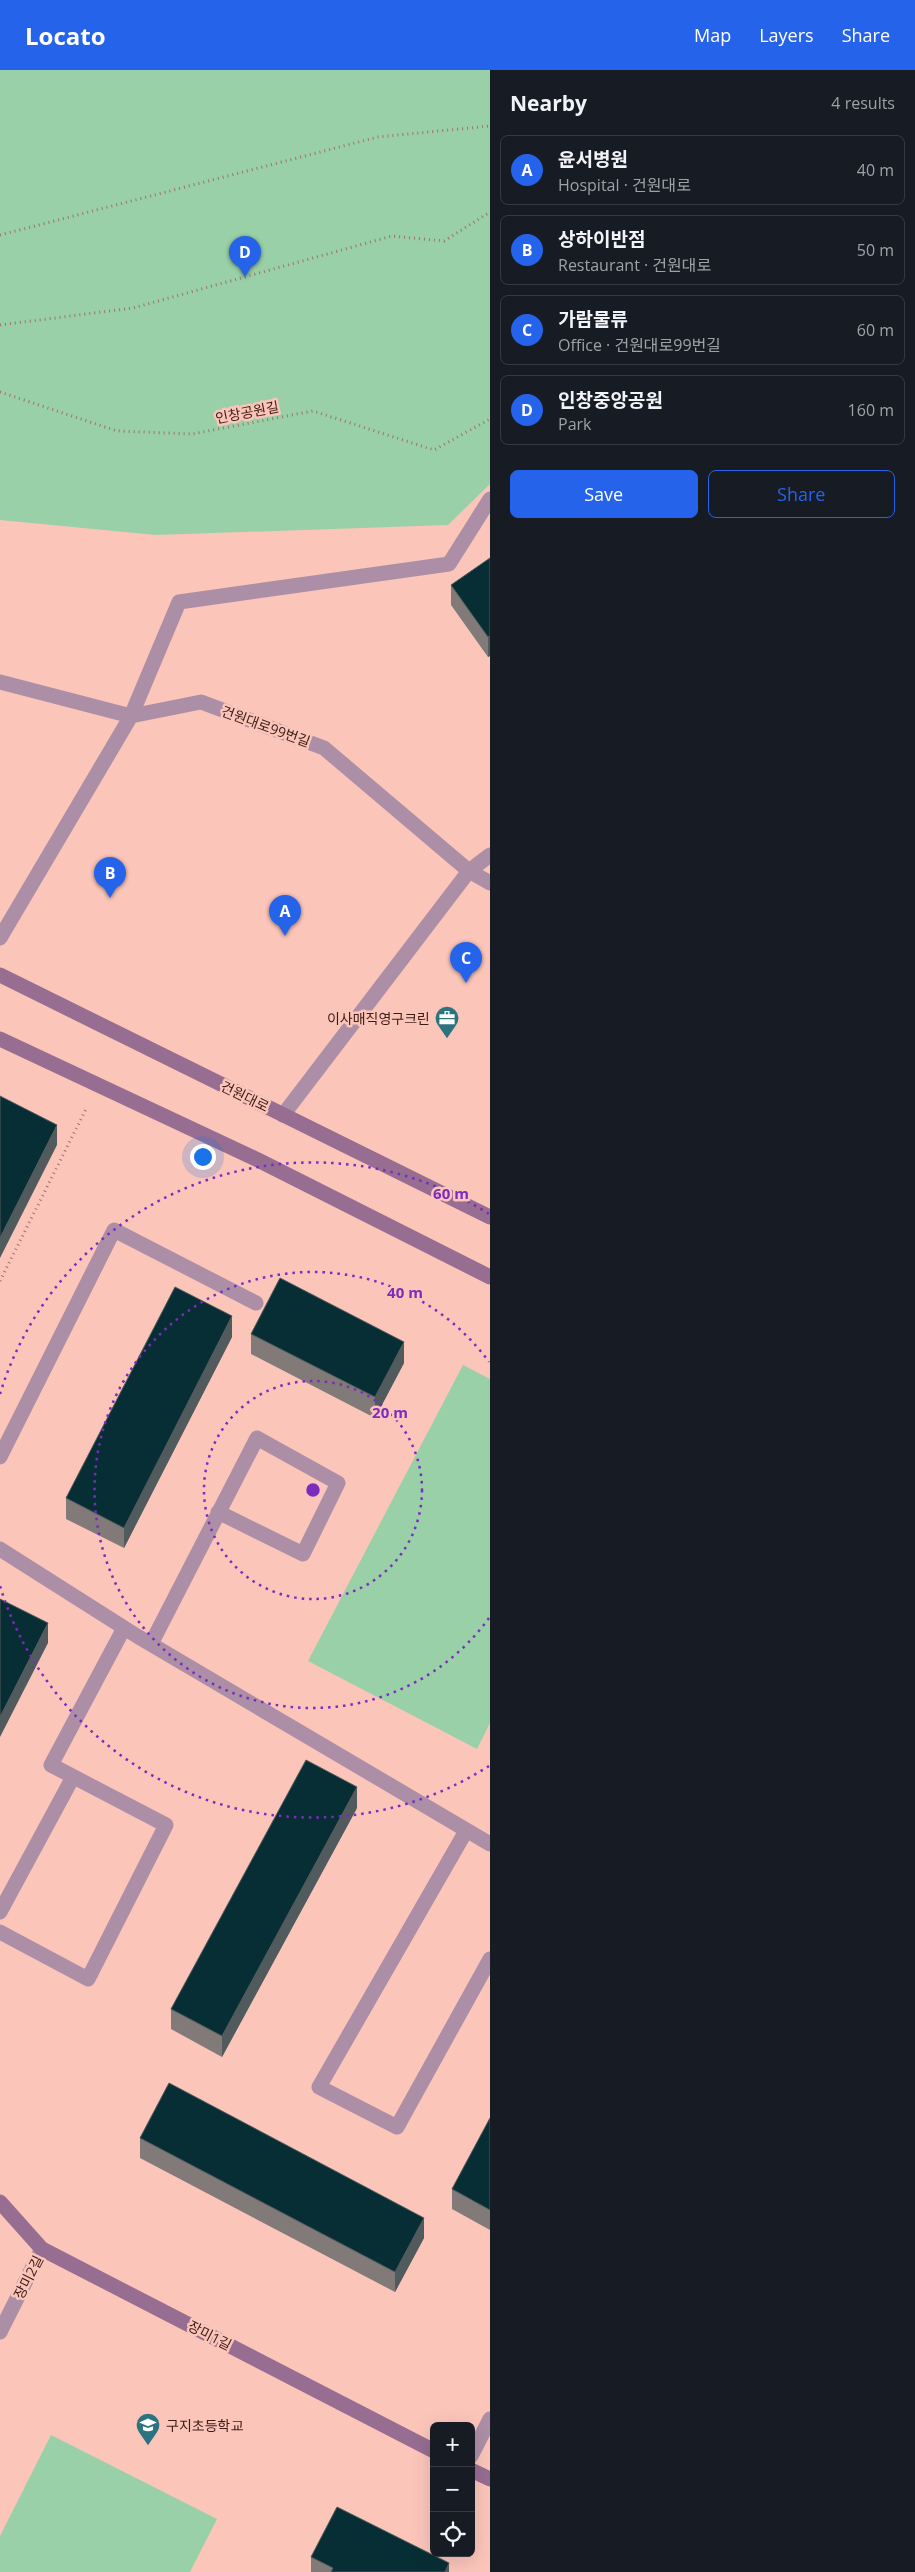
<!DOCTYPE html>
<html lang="en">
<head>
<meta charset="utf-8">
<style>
  :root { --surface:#171b24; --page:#20242c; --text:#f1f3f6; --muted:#9ea1a6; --line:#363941; --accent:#2563eb }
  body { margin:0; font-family:"Open Sans","Noto Sans KR",sans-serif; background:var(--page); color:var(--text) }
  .controls { position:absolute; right:15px; bottom:15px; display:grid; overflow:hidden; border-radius:8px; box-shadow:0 5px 20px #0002 }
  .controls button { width:45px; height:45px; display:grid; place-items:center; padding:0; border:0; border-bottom:1px solid var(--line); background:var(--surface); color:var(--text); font:25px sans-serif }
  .you { position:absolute; left:202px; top:1086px; width:18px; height:18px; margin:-12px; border:4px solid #fff; border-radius:50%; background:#1a73e8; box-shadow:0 0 0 8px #1a73e833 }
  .badge { display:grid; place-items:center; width:32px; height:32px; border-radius:50%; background:var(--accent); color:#fff; font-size:16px; font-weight:700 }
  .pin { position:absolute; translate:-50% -41px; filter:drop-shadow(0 1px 2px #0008) }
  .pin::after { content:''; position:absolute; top:26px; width:18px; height:15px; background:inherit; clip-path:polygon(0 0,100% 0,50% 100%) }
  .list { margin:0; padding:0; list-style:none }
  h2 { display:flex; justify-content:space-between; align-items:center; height:65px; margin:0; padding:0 20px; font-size:21px }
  h2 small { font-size:16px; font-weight:400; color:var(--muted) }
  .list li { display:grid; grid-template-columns:32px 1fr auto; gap:15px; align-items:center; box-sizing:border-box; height:70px; margin:0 10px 10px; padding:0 10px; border:1px solid var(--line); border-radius:8px }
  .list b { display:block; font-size:19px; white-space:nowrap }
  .list p { margin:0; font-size:16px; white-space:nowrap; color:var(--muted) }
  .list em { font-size:16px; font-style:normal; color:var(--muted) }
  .actions { display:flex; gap:10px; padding:15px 20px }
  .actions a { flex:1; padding:11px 0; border:1px solid var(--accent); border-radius:8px; text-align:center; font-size:18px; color:var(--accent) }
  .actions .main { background:var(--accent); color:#fff }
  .icon { flex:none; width:28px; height:28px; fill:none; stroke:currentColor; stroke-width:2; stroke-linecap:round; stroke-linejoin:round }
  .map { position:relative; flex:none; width:490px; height:2502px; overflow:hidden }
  header { display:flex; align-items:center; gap:30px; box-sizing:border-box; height:70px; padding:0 25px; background:var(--accent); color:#fff }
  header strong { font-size:24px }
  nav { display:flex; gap:28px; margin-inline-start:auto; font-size:18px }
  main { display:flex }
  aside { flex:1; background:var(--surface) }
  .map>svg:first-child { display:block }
  .green { fill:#99d0a7 }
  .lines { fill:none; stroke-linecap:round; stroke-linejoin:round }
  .path { stroke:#9f736a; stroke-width:3; stroke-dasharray:1 4; stroke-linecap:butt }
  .lane { stroke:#ac8fa7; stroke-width:15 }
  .street { stroke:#ac8fa7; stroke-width:15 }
  .secondary { stroke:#976d91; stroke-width:15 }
  .wall { fill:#827a78 }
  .shaded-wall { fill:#515b5d }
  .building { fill:#082e35; stroke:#515b5d }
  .ring { fill:none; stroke:#7b2cbf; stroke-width:2.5; stroke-dasharray:2.5 5 }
  .labels { text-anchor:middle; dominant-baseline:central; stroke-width:5; stroke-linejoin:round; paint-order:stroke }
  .street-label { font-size:14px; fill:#3d1c16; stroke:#fbc5ba }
  .poi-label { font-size:14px; fill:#3d1c16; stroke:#fbc5ba; text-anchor:end }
  .centre { fill:#7b2cbf; stroke:#fbc5ba; stroke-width:2.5 }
  .ring-label { font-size:15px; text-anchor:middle; font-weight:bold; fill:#7b2cbf; stroke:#fbc5ba; stroke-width:5; stroke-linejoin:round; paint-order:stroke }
</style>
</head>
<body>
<header>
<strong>Locato</strong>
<nav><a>Map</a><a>Layers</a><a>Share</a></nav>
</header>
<main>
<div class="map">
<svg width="490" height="2502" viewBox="0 0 490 2502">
  <rect width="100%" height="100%" fill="#fbc5ba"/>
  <!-- green -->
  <path class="green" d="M0 0H490V414L448 455 156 465 0 450Z
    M463 1295 490 1309V1653L477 1679 308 1591Z
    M51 2365 217 2449 190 2502H0V2466Z"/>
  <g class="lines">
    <!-- path -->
    <path class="path" d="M0 165 378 67 490 56
      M0 255 133 238 392 166 444 171 490 142
      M0 322 117 361 192 364 313 341 434 380 490 349
      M0 1211 86 1039"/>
    <!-- lane -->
    <path class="lane" d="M469 801 490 785
      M0 1387 114 1160 256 1233
      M0 1479 137 1566 490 1774
      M151 1574 257 1368 338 1413 303 1484 218 1442
      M466 1761 319 2017 397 2057 490 1889
      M0 1842 73 1707
      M0 1862 88 1909 166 1755 51 1695 124 1558
      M471 2386 490 2349"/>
    <!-- street -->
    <path class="street" d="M0 612 131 646 201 632 324 678 469 801 490 813
      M0 868 131 646 179 532 449 494 490 429
      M283 1045 469 801
      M0 2262 42 2179"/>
    <!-- secondary -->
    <path class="secondary" d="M0 905 490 1147
      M0 969 258 1090 490 1207
      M0 2132 42 2179 434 2381
      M471 2400 490 2409"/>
  </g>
  <!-- wall -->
  <path class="wall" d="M490 488V586L488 587 451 535V515Z
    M251 1264 404 1293 375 1348 251 1284Z
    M232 1267 124 1478 66 1449V1428Z
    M357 1738 222 1987 171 1959V1939Z
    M490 2048V2160L452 2139V2119Z
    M140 2068 424 2168 395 2222 140 2088Z
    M311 2487 449 2502H311Z"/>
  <!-- shaded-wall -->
  <path class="shaded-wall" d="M490 566V586L488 587V567Z
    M57 1055V1075L0 1188V1168Z
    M232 1246V1267L124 1478V1458Z
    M404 1272V1293L375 1348V1327Z
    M48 1553V1573L0 1667V1647Z
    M357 1717V1738L222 1987V1966Z
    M424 2148V2168L395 2222V2202Z
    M449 2493V2502H445Z"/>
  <!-- building -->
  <path class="building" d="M490 488V566L488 567 451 515Z
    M0 1026 57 1055 0 1168Z
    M280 1208 404 1272 375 1327 251 1264Z
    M175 1217 232 1246 124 1458 66 1428Z
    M0 1529 48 1553 0 1647Z
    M306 1690 357 1717 222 1966 171 1939Z
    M169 2013 424 2148 395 2202 140 2068Z
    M490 2048V2140L452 2119Z
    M337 2437 449 2493 445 2502H331L333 2498 311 2487Z"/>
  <!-- distance rings -->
  <g class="ring">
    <circle cx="313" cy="1420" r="109"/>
    <path d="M489 1548A218 218 0 1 1 489 1292"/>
    <path d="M489 1696A327 327 0 0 1 0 1516M0 1324A327 327 0 0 1 489 1144"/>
  </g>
  <!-- icons -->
  <defs>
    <symbol id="office-pin" viewBox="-11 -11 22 30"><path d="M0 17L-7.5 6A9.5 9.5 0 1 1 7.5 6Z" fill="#2c7380" stroke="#fbc5ba"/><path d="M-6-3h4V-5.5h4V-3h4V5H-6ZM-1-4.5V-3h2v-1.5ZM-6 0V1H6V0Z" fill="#fff"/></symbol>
    <symbol id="school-pin" viewBox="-11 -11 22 30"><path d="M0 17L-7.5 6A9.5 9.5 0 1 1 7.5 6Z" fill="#2c7380" stroke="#fbc5ba"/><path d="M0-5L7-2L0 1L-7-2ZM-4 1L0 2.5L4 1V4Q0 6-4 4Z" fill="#fff"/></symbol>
  </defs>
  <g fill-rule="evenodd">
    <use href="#office-pin" x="433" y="934" width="28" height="38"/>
    <use href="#school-pin" x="134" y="2341" width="28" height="38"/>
  </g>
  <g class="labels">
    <!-- street labels -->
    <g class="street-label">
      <text transform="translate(247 342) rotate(-11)">인창공원길</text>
      <text transform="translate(266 656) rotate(20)">건원대로99번길</text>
      <text transform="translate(245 1026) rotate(26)">건원대로</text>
      <text transform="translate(28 2207) rotate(-63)">장미2길</text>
      <text transform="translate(210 2265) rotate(27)">장미1길</text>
    </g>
    <!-- poi labels -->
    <g class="poi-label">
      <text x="430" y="948">이사매직영구크린</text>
      <text x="166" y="2355" text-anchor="start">구지초등학교</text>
    </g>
  </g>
  <circle cx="313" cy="1420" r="8" class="centre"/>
  <g class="ring-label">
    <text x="451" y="1129">60 m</text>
    <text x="405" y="1228">40 m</text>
    <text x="390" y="1348">20 m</text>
  </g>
</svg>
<div class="controls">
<button>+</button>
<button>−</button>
<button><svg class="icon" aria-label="locate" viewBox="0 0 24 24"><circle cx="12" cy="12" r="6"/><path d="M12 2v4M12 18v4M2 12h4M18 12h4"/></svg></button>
</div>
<div class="you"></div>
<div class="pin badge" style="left:285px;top:866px">A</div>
<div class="pin badge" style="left:110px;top:828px">B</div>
<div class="pin badge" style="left:466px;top:913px">C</div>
<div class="pin badge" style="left:245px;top:207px">D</div>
</div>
<aside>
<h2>Nearby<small>4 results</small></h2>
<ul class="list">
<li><span class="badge">A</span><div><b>윤서병원</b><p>Hospital · 건원대로</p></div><em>40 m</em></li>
<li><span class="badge">B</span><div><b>상하이반점</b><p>Restaurant · 건원대로</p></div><em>50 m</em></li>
<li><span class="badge">C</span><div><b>가람물류</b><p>Office · 건원대로99번길</p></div><em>60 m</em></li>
<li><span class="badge">D</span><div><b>인창중앙공원</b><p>Park</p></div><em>160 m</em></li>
</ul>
<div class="actions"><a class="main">Save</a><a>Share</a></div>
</aside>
</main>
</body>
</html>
